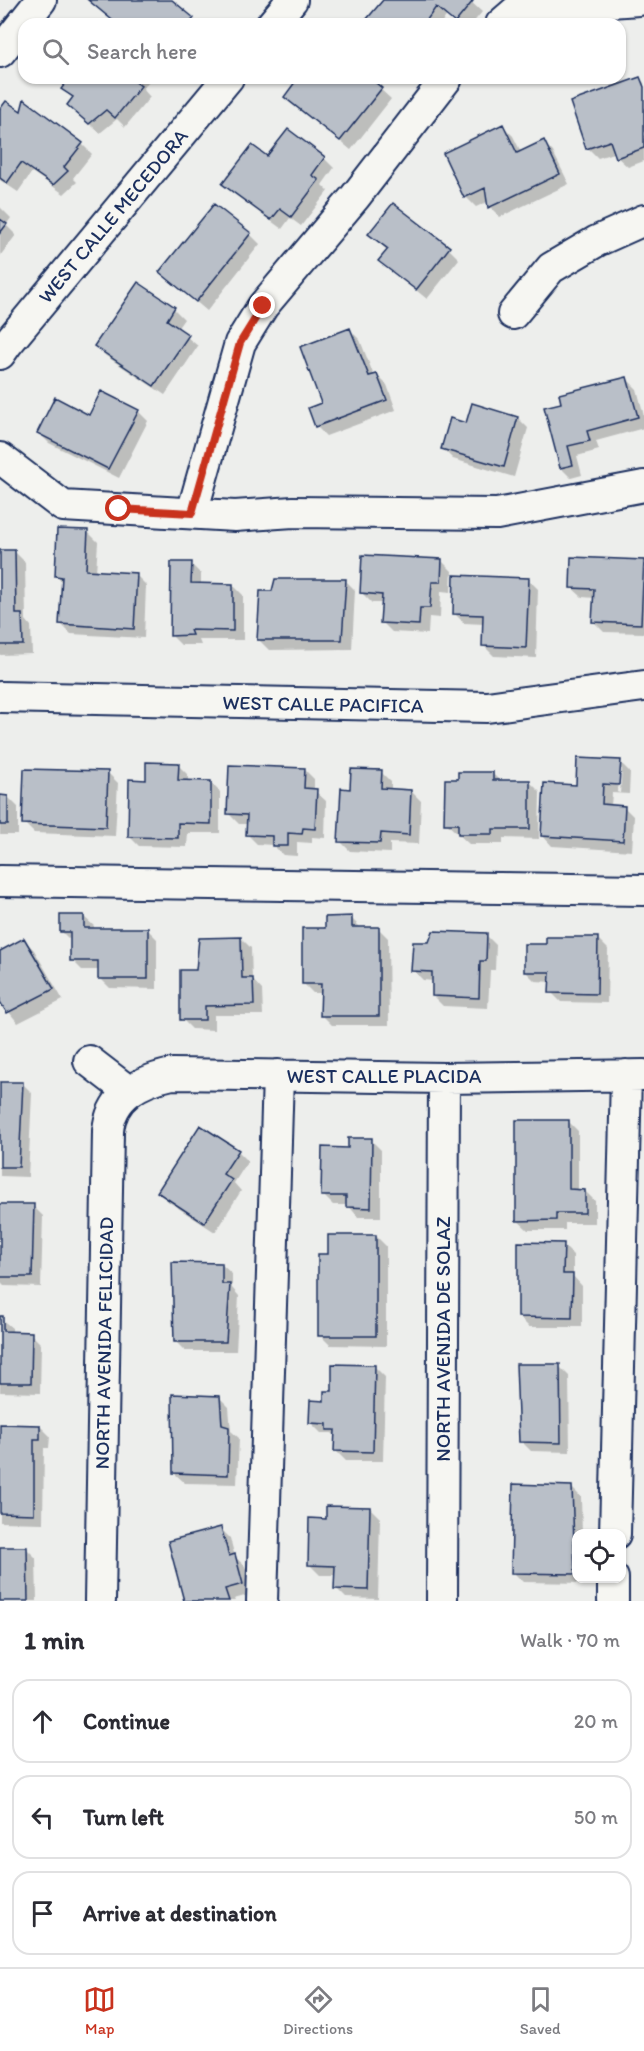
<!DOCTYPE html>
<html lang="en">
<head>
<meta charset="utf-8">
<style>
  :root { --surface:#fff; --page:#f7f7f7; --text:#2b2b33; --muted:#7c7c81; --line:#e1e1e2; --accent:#c8321e }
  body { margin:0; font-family:Itim,sans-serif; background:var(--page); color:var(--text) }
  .controls { position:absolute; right:18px; bottom:18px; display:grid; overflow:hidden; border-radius:12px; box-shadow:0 2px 4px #0004 }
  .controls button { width:54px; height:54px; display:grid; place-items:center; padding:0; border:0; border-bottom:2px solid var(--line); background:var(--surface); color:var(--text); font:30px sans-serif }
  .stop { position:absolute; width:18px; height:18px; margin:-14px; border:4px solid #c8321e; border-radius:50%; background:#fff }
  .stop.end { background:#c8321e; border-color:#fff; box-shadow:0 2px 6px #0008 }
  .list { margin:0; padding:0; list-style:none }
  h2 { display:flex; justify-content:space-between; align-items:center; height:78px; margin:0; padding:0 24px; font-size:26px }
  h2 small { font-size:20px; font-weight:400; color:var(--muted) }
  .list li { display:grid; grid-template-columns:39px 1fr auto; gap:18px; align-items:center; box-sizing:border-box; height:84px; margin:0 12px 12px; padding:0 12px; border:2px solid var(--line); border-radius:18px }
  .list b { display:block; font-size:22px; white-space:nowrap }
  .list em { font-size:20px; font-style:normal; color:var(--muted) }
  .icon { flex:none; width:33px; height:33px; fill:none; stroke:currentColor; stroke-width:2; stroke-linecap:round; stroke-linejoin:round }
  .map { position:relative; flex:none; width:644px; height:1601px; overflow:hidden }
  .search { position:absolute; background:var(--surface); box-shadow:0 2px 4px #0004; left:18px; right:18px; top:18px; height:66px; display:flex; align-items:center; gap:15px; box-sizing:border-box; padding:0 21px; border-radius:18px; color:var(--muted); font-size:22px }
  .sheet { height:366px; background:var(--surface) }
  nav { display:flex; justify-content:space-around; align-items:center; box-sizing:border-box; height:84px; border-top:2px solid var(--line); background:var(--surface); font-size:16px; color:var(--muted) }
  nav a { display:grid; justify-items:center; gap:3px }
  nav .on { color:var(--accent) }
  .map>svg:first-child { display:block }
  .shadow { fill:#0003; fill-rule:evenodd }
  .building { fill:#b9bfc8; stroke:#1b2f5e; stroke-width:1.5 }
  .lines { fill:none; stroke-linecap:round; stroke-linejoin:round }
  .minor-casing { stroke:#1b2f5e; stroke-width:34 }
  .minor { stroke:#f6f6f2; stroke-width:30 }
  .route { stroke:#c8321e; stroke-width:8 }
  .labels { text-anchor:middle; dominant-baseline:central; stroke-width:4.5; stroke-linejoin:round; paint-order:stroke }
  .street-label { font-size:20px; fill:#1b2f5e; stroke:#f6f6f2 }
</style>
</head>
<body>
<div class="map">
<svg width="644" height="1601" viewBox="0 0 644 1601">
  <rect width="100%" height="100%" fill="#edeeec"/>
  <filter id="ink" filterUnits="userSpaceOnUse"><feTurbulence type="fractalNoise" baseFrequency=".0167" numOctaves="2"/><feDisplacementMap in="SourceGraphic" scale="12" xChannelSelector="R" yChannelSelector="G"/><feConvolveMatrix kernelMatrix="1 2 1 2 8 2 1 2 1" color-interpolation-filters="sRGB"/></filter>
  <g filter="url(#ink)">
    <!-- shadow -->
    <path class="shadow" d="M90 0H170L198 24H117Z
      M385 0H469L482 12 472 24H457L447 15 441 24H372Z
      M72 78H151L143 89 150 97 125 127 117 119 100 133 79 115 73 99 63 89Z
      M300 78H382L378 87 391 99 351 150 286 96Z
      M640 79 644 83V161L628 167 617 157 616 152 598 158 588 148Z
      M0 111 21 113 82 144 92 154 73 178 77 182 64 194 32 172 18 192 0 180Z
      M503 126 513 136 521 152 543 142 553 152 569 184 500 217 490 207 489 201 476 207 466 197Z
      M267 158H324L334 168 322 185 328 191 301 226 290 218 282 229 234 194 224 184Z
      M0 207 11 218 6 225 16 235 0 256Z
      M250 234 260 244 207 311 161 272Z
      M370 234 449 249 459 259 427 299 380 261 388 251Z
      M138 284 174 309 184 319 177 329 198 346 165 395 106 356 96 346Z
      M350 330 360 340 374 376 377 375 387 385 396 410 326 436 316 426Z
      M627 379 637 389 644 416V428L596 441 599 450 577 456 582 475 571 478 561 468 563 404Z
      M138 411 148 421 119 478 49 443 39 433 90 417Z
      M518 418 528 428 514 477 453 459 443 449 467 424Z
      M88 532 98 542 96 572 136 575 146 585 144 638 71 634 61 624 63 583 56 576Z
      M0 552H15L25 562 26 620 31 626 32 654 0 655Z
      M441 560 452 571 451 592 441 591 440 618 429 617 428 634 392 632 382 622 383 603H372L362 593Z
      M643 561 644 633 604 632 594 622 595 598 582 597 571 587Z
      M191 564 201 574V585H233L243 595V640H199L201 645H181L171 635Z
      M528 579 538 589 536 658 494 656 484 646V624L464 623 454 613Z
      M345 580 355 590 352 649 269 650 259 640 273 593Z
      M620 762 630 772 629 794 612 793 611 806 624 807 634 817 632 851 552 846 542 835 577 786ZM619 769H622L620 793 617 792Z
      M178 765 188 775V782H210L220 792V833H188L187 847 139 846 129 836 147 781Z
      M304 769 314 779V790L326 801 325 838 312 837V843L297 842V856L283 855 273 845 257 844 247 834 248 824H239L229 814Z
      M381 772 391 782V790L411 791 421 801 419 844 390 843V853L350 851 340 841 352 790Z
      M108 773 118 783 115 836 34 833 24 823Z
      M493 774 500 781 530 782 540 792 539 839 503 838V844H469L446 823Z
      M0 797H8L18 807V835H0Z
      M83 916 94 926V929H147L157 939V989L110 988 100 978V970H82L72 960V942L62 932Z
      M351 918 361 928H378L388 938 389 1025H332L322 1015V993H313L303 983 327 930Z
      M486 935 496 945 495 970H490L488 1008 443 1006 433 996 434 981 423 980 413 970 430 944Z
      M241 938 251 948 252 979 262 990 263 1015H214V1030L192 1029 182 1019 198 971Z
      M598 939 608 949 607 1003 561 1002 551 992V982L535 981 525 971 548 945Z
      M24 940 34 950 63 1000 18 1023 0 1001V953Z
      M0 1083H22L32 1093 28 1177 0 1176Z
      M568 1121 578 1131V1191H585L595 1201V1223H565V1230H528L517 1220Z
      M371 1140 381 1150V1217H358L348 1205H333L323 1195 350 1149Z
      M238 1151 248 1161 234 1183 241 1191 215 1232 169 1202 159 1192Z
      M0 1205 33 1206 43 1216 41 1287 4 1286 0 1282Z
      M376 1236 386 1246V1346L330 1345 320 1335 329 1256Z
      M563 1245 573 1255V1276L582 1286V1327H529L519 1317Z
      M221 1264 232 1274V1288L239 1296 236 1351H185L175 1341Z
      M0 1318 12 1328V1333L31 1334 41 1344 40 1393 0 1392Z
      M559 1366 569 1376 570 1452 531 1451 521 1441Z
      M375 1367 385 1377 383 1461H346L336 1451V1437L332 1433H321L311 1423 333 1392Z
      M219 1397 229 1407 231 1431 239 1438 237 1484 185 1483 174 1473Z
      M0 1425 40 1426 50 1436 49 1448H44L43 1523 0 1522Z
      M571 1487 581 1497 582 1534H576V1578H584V1583L523 1582 513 1572Z
      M370 1508 380 1518 378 1599 346 1598 336 1588V1575H320L310 1565 328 1520Z
      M220 1528 230 1538 235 1557 245 1566 252 1594 234 1599 235 1601H186Z
      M26 1548 36 1558 37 1601H0V1549Z"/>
    <!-- building -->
    <path class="building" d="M88 0H172L194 18 189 24H117Z
      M383 0H471L473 1 455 23 436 7 424 24H371L366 20Z
      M640 77 644 87V148L616 158 610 141 586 149 570 102Z
      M70 78H134L133 80 141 86 115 118 106 110 89 124 67 105 73 97 61 89Z
      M298 78H370L382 88 340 141 284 97Z
      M24 99 83 143 64 167 68 171 53 185 21 163 7 183 0 178V109L6 101 21 111Z
      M503 124 517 153 544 140 560 174 488 208 485 188 464 198 443 153Z
      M288 129 325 157 312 175 319 180 291 217 280 209 271 220 222 184 252 145 267 156Z
      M393 203 450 247 416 290 378 261 388 249 368 234Z
      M214 204 251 233 196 302 159 272Z
      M0 219 7 224 0 233Z
      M138 282 175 307 167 320 189 335 154 386 94 346Z
      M350 328 369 376 377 374 387 400 315 427 308 408 321 403 300 347Z
      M627 377 638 417 587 431 590 441 568 446 573 465 560 468 544 407 561 403 559 394Z
      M101 391 139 410 108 469 37 433 55 397 89 415Z
      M472 403 518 417 504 467 441 449 450 418 466 423Z
      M57 529 88 530 86 570 137 573 134 629 59 624 62 577 55 576Z
      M0 550H15L16 614H22L23 645H0Z
      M362 555 442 559 441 582H432L430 608H420L419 625 380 623 382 595 360 593Z
      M571 557 644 560 641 624 592 622 594 589 570 588Z
      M171 562H192L191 583 233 584V631L190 630 192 635 170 636Z
      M454 575 529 578 526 648 482 646 483 615 453 614Z
      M275 579H346L342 640H257L260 591H272Z
      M577 758 621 760 619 785 603 784 602 804 625 806 623 841 541 836 544 783 576 785Z
      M146 762 179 763 178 780 211 781V824L178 823V838L128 837 129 779 146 780Z
      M229 765 305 768 304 788 317 789 315 829 303 828 302 834 288 833V846H272V836L246 835 247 815 227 814Z
      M24 769 108 771 106 827 22 824Z
      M351 769 382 770 381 788 411 790 409 835 381 833 380 843 338 842 341 788 350 789Z
      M458 772H493V780H530V829H493V834H458V824H444L445 779H458Z
      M0 795 8 796V825H0Z
      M60 915H84V928H148V979H98V961H70V932H60Z
      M352 916V927H379V1016H320L321 984H302V928H325V917Z
      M433 931 487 933 486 961H480L479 998 432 996V972L411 971 413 942H429Z
      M241 937 242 978H253L254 1005 205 1006V1020H180V970H196L199 938Z
      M546 937H598L597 994 549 993 550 972H524V944H546Z
      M24 938 54 989 7 1013 0 1002V951Z
      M0 1082H23L19 1167H0Z
      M516 1120H569V1189L585 1190V1213H556V1220L516 1221Z
      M200 1125 239 1150 223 1174 232 1180 204 1223 157 1192Z
      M348 1138H372L371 1208 346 1207V1196H321L322 1147 348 1148Z
      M0 1204H34L32 1277H0Z
      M328 1235H376V1336H318V1254H328Z
      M518 1242 564 1243 563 1274H573L572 1318 518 1317Z
      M172 1262 222 1263V1284H230L226 1342H174Z
      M0 1316H3V1331L32 1332 31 1383H0Z
      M332 1364 375 1365 373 1452 334 1451 335 1430H327V1424L309 1423 310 1400 324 1401V1391H332Z
      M516 1364H560L561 1443 519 1442Z
      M172 1394 220 1396 222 1425 229 1427 228 1475 173 1473Z
      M0 1424 40 1425V1439H34V1514L0 1513Z
      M513 1484 572 1486 575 1574 511 1573Z
      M326 1506 370 1507 368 1590 334 1589 335 1566 308 1565 309 1518 326 1519Z
      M221 1527 229 1556 235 1554 243 1584 225 1589 229 1601H184L168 1541Z
      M0 1547H27L28 1601H0Z"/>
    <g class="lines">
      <defs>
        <path id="minor" d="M272 24 292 0
          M501 24 516 11 566 5 639 0
          M0 52 41 0
          M513 314 551 268 597 241 644 220
          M0 354 7 344 228 78
          M0 458 63 506 235 516 293 512 497 514 644 486
          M192 513 240 343 263 306 355 197 447 78
          M0 697 487 707 644 686
          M0 881 644 890
          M89 1061 128 1091
          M615 1534 626 1075
          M100 1601 108 1131C111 1095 140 1081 172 1074L444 1078 644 1075
          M262 1601 278 1075
          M442 1601 444 1078
          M613 1601V1578"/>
      </defs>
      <!-- minor casing -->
      <use href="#minor" class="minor-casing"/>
      <!-- minor -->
      <use href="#minor" class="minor"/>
    </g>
  </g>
  <g class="lines" filter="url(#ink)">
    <!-- route -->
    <path class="route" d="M119 509 192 513 240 343 263 306"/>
  </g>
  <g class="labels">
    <!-- street labels -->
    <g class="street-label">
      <text transform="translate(113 216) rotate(-50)">WEST CALLE MECEDORA</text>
      <text transform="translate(323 704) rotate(1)">WEST CALLE PACIFICA</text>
      <text x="384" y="1076">WEST CALLE PLACIDA</text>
      <text transform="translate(443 1339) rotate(-90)">NORTH AVENIDA DE SOLAZ</text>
      <text transform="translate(104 1343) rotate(-89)">NORTH AVENIDA FELICIDAD</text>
    </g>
  </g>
</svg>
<div class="controls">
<button><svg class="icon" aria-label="locate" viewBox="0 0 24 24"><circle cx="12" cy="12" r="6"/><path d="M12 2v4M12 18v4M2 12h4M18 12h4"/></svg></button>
</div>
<div class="stop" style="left:119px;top:509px"></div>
<div class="stop end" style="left:263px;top:306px"></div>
<div class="search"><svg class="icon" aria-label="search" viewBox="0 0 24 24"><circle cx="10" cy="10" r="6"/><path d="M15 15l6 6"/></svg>Search here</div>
</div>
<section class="sheet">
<h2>1 min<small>Walk · 70 m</small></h2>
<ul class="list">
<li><svg class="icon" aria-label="ahead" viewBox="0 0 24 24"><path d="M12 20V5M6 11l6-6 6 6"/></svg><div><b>Continue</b></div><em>20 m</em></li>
<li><svg class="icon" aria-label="left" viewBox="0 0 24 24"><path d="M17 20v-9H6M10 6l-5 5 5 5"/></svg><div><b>Turn left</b></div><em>50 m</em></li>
<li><svg class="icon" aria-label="arrive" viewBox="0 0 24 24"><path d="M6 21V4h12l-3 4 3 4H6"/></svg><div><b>Arrive at destination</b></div></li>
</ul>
</section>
<nav>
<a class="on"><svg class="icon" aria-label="map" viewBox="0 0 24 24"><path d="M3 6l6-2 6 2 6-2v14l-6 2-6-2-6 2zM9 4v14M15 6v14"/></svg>Map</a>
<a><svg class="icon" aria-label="directions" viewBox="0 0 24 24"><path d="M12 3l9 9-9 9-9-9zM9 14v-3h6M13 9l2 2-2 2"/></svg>Directions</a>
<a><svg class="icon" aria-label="saved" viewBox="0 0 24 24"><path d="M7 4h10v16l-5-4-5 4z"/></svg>Saved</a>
</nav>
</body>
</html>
